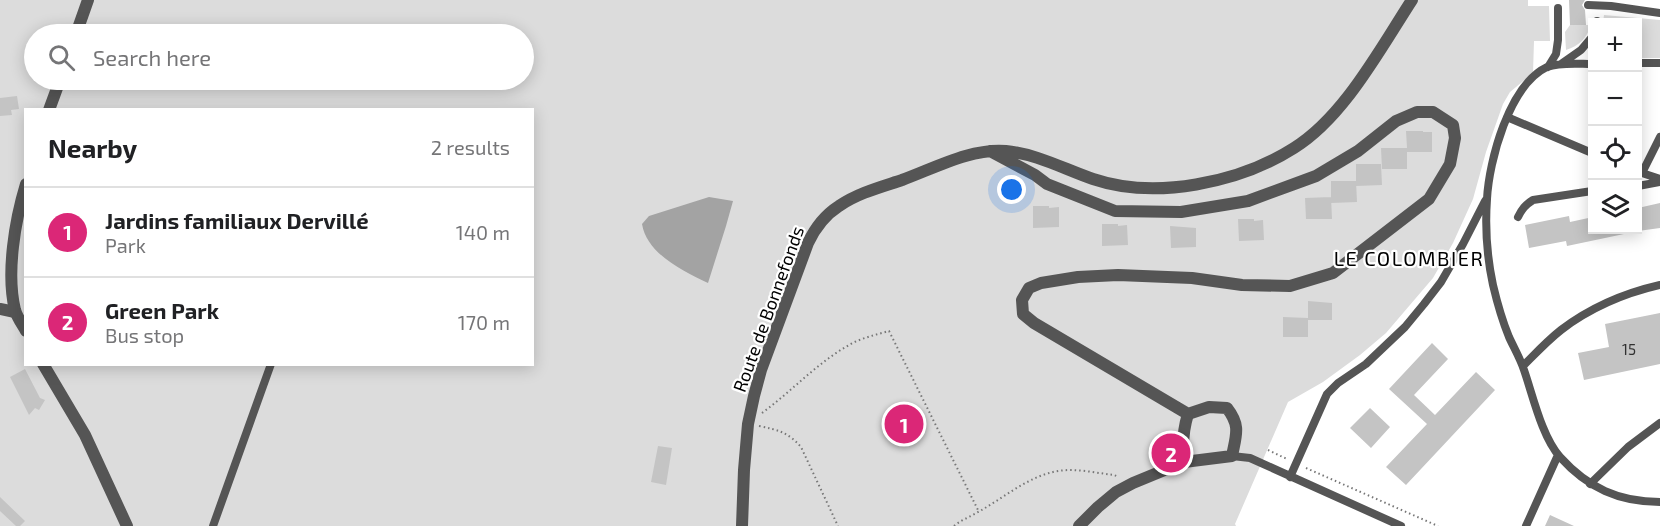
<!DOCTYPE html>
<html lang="en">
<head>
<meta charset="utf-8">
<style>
  :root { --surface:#fff; --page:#f6f6f6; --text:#202124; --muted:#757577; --line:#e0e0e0; --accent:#db2777 }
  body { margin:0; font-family:"Exo 2",sans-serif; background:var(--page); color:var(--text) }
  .controls { position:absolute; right:18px; top:18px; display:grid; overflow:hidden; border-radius:0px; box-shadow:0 3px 15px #0003 }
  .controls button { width:54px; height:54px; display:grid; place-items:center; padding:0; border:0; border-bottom:2px solid var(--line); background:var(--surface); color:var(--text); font:30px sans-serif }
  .you { position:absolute; left:1012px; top:190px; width:21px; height:21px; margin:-15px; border:4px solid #fff; border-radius:50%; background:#1a73e8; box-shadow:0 0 0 9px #1a73e833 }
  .badge { display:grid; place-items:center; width:39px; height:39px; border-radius:50%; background:var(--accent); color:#fff; font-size:20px; font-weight:700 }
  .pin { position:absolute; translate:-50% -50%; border:3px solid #fff; box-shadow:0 2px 6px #0006 }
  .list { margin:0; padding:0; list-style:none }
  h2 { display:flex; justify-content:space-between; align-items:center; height:78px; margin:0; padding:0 24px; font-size:26px }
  h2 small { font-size:20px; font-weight:400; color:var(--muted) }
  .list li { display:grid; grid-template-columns:39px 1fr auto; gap:18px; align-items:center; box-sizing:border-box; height:90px; padding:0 24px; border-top:2px solid var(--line) }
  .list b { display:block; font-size:22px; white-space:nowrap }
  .list p { margin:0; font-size:20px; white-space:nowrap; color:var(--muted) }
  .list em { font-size:20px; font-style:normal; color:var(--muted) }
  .icon { flex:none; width:33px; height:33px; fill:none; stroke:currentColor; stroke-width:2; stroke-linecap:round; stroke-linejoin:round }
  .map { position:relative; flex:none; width:1660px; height:526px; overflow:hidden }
  .search { position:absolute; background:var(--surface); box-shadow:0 3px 15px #0003; left:24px; top:24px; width:510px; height:66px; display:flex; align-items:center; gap:15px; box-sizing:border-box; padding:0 21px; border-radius:33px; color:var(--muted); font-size:22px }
  .panel { position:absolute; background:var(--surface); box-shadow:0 3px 15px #0003; left:24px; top:108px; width:510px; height:258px; border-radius:0px }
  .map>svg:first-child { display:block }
  .green { fill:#dcdcdc; fill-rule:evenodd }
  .water { fill:#a3a3a3 }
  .building { fill:#c4c4c4 }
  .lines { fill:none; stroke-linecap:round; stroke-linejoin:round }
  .path { stroke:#777; stroke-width:2; stroke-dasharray:1.5 3; stroke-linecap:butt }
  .service { stroke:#555; stroke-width:8 }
  .minor { stroke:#555; stroke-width:12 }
  .tertiary { stroke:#555; stroke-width:12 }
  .labels { text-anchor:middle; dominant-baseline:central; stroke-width:4.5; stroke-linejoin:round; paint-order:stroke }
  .number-label { font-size:15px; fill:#313131 }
  .street-label { font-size:18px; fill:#000; stroke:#fff }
  .neighbourhood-label { font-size:20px; letter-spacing:1.5px; fill:#000; stroke:#fff }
</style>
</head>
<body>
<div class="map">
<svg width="1660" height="526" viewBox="0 0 1660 526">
  <rect width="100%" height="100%" fill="#fff"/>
  <!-- green -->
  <path class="green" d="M0 0H1528V6H1549L1550 41H1534L1533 73 1510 92 1503 104 1486 152 1473 199 1453 243 1433 278 1386 333 1360 355 1323 382 1288 402 1235 524 1236 526H0ZM34 34H524V80H34ZM26 110H532V364H26Z
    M1604 15 1660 20V58H1638V22H1603Z
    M1570 25H1591C1587 38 1579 46 1566 50L1565 32Z"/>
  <!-- water -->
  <path class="water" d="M709 197 733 201 726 226 708 283C683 271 647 254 642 224L649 216Z"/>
  <!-- building -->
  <path class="building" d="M1569 0H1585L1582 5 1585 10 1586 25H1570Z
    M17 96 19 109 11 110 12 115 0 116V98Z
    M1406 131H1423V132H1432V152H1407V169H1382L1381 148H1407Z
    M1356 164H1381L1382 185 1356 186Z
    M1331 181H1356L1357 202 1331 203Z
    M1331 197 1332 219H1306L1305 198Z
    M1660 203V228L1638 231V208Z
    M1033 206H1049V208L1059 207V227L1033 228Z
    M1569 216 1570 222 1593 217V230H1623L1624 234 1567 246 1566 241 1529 248 1525 225Z
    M1238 219H1254V221L1263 220 1264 240 1239 241Z
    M1102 224H1118V226L1127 225 1128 245 1102 246Z
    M1170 226 1196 228V247L1171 248Z
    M1308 301 1332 303V320H1308V337H1283V317L1308 318Z
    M1660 313V364L1584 380 1578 353 1609 347 1605 324Z
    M1432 343 1448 359 1414 395 1435 415 1476 372 1495 390 1406 485 1386 467 1427 424 1389 389Z
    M25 369 40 398 45 400 39 410 35 408 29 415 10 377Z
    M1370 408 1390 427 1371 448 1350 428Z
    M658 446 672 448 666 485 651 482Z
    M0 497 25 521 20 526H16L0 511Z
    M1550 515 1574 526H1545Z"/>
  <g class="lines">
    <!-- path -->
    <path class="path" d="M762 413C792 391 817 363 849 345 861 338 875 335 889 331L979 512
      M759 426C778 430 788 432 801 447L838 526
      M1268 450 1287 459
      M1306 468 1438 526
      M954 526C961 520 970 517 978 512 1004 498 1028 476 1058 471 1076 468 1096 473 1114 475L1119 477"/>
    <!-- service -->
    <path class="service" d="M1588 5 1611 6 1660 13
      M1597 22V21
      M1638 63H1660
      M1561 64 1581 50 1592 37
      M1592 64C1579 64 1560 62 1547 67 1509 85 1489 161 1487 199 1485 227 1487 257 1493 285 1497 302 1502 320 1509 337 1514 348 1520 358 1524 370 1533 396 1542 437 1560 457 1588 488 1619 502 1660 502
      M1548 67 1556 54 1558 40V8
      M1507 117 1592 153
      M1639 172 1660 179
      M1642 173 1660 137
      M1638 186 1660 182
      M1518 217C1522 209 1525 205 1533 200L1592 191
      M1523 366C1535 354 1547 341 1561 330 1590 308 1625 293 1660 285
      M1232 456 1250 458 1401 526
      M1290 477 1327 394 1338 383 1366 364 1386 345 1405 327 1424 304 1441 282 1463 244 1485 201
      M1590 484 1628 447 1660 423
      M213 526 271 364
      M1526 526 1558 455"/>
    <!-- minor -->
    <path class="minor" d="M990 151 1035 175 1047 184 1115 211 1181 212 1248 201 1316 176 1358 151 1396 121 1417 112H1433L1453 125 1455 138 1450 164 1429 199 1333 273 1290 286 1242 285 1192 278 1118 275 1078 277 1041 283 1029 288 1022 300 1023 314 1034 323 1188 414
      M0 309 15 312
      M742 526 744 470 748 424 754 396 761 370 808 243C815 228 825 215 839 206 858 193 881 187 902 180 935 168 971 148 1006 151 1037 154 1064 169 1093 179 1155 200 1239 183 1294 148 1344 117 1380 49 1412 0
      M1079 526 1098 507 1116 492 1133 483 1184 462 1232 456C1236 435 1241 426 1227 408L1209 407 1188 414C1183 430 1182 445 1184 462"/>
    <!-- tertiary -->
    <path class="tertiary" d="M76 34 88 0
      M49 110 60 80
      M26 184C15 220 6 273 15 310 17 317 22 324 26 331
      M43 364 85 435 127 526"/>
  </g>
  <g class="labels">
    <!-- number labels -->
    <g class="number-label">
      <text x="1629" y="349">15</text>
    </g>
    <!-- street labels -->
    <g class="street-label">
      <text transform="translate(768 309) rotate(-70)">Route de Bonnefonds</text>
    </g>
    <!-- neighbourhood labels -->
    <g class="neighbourhood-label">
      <text x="1409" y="258">LE COLOMBIER</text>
    </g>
  </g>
</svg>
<div class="controls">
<button>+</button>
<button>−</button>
<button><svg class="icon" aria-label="locate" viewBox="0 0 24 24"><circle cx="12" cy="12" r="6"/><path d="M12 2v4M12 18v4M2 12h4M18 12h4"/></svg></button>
<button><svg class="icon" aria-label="layers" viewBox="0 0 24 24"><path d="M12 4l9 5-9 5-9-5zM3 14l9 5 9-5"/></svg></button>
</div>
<div class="you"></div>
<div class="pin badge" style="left:904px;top:424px">1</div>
<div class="pin badge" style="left:1171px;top:453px">2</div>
<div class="search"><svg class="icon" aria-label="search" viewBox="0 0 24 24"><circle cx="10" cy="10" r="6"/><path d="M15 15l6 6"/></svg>Search here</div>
<section class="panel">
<h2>Nearby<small>2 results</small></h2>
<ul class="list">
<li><span class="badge">1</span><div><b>Jardins familiaux Dervillé</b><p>Park</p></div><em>140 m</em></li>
<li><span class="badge">2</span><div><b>Green Park</b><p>Bus stop</p></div><em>170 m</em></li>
</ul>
</section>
</div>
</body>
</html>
